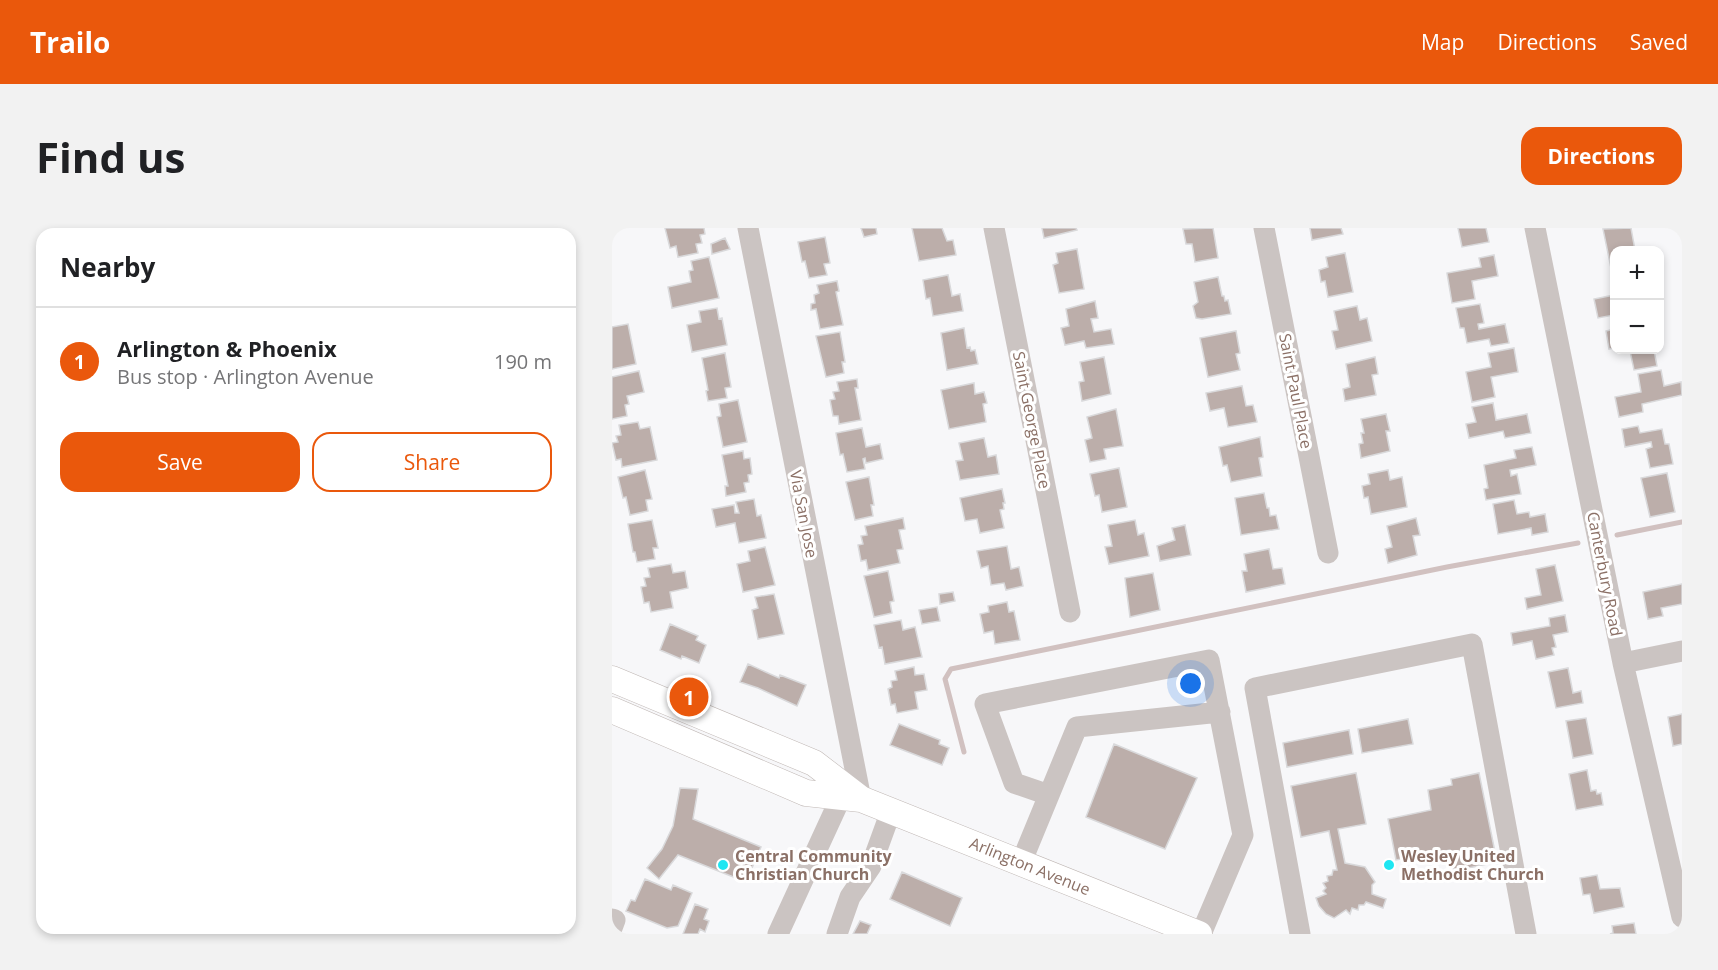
<!DOCTYPE html>
<html lang="en">
<head>
<meta charset="utf-8">
<style>
  :root { --surface:#fff; --page:#f2f2f2; --text:#202124; --muted:#757577; --line:#e0e0e0; --accent:#ea580c }
  body { margin:0; font-family:"Open Sans",sans-serif; background:var(--page); color:var(--text) }
  .controls { position:absolute; right:18px; top:18px; display:grid; overflow:hidden; border-radius:12px; box-shadow:0 3px 9px #0003 }
  .controls button { width:54px; height:54px; display:grid; place-items:center; padding:0; border:0; border-bottom:2px solid var(--line); background:var(--surface); color:var(--text); font:30px sans-serif }
  .you { position:absolute; left:579px; top:456px; width:21px; height:21px; margin:-15px; border:4px solid #fff; border-radius:50%; background:#1a73e8; box-shadow:0 0 0 9px #1a73e833 }
  .badge { display:grid; place-items:center; width:39px; height:39px; border-radius:50%; background:var(--accent); color:#fff; font-size:20px; font-weight:700 }
  .pin { position:absolute; translate:-50% -50%; border:3px solid #fff; box-shadow:0 2px 6px #0006 }
  .list { margin:0; padding:0; list-style:none }
  h2 { display:flex; justify-content:space-between; align-items:center; height:78px; margin:0; padding:0 24px; font-size:26px }
  h2 small { font-size:20px; font-weight:400; color:var(--muted) }
  .list li { display:grid; grid-template-columns:39px 1fr auto; gap:18px; align-items:center; box-sizing:border-box; height:108px; padding:0 24px; border-top:2px solid var(--line) }
  .list b { display:block; font-size:22px; white-space:nowrap }
  .list p { margin:0; font-size:20px; white-space:nowrap; color:var(--muted) }
  .list em { font-size:20px; font-style:normal; color:var(--muted) }
  .actions { display:flex; gap:12px; padding:18px 24px }
  .actions a { flex:1; padding:14px 0; border:2px solid var(--accent); border-radius:18px; text-align:center; font-size:21px; color:var(--accent) }
  .actions .main { background:var(--accent); color:#fff }
  .map { position:relative; flex:none; width:1070px; height:706px; overflow:hidden; border-radius:18px }
  header { display:flex; align-items:center; gap:36px; box-sizing:border-box; height:84px; padding:0 30px; background:var(--accent); color:#fff }
  header strong { font-size:28px }
  nav { display:flex; gap:33px; margin-inline-start:auto; font-size:21px }
  .intro { display:flex; align-items:center; justify-content:space-between; box-sizing:border-box; height:144px; padding:0 36px }
  h1 { margin:0; font-size:42px }
  .button { padding:15px 27px; border-radius:18px; background:var(--accent); color:#fff; font-size:21px; font-weight:700 }
  main { display:flex; gap:36px; padding:0 36px }
  aside { flex:1; background:var(--surface); border-radius:18px; box-shadow:0 3px 9px #0003 }
  .map>svg:first-child { display:block }
  .lines { fill:none; stroke-linecap:round; stroke-linejoin:round }
  .stream { stroke:#d1c1c0; stroke-width:5 }
  .building { fill:#bcaeaa; stroke:#d9d9db; stroke-width:1.5 }
  .major-casing { stroke:#c0b8b5; stroke-width:27 }
  .minor { stroke:#cbc4c2; stroke-width:21 }
  .major { stroke:#fff; stroke-width:26 }
  .poi-dot { fill:#1ee6f2; stroke:#fff; stroke-width:2 }
  .labels { text-anchor:middle; dominant-baseline:central; stroke-width:6; stroke-linejoin:round; paint-order:stroke }
  .street-label { font-size:16px; fill:#8b7066; stroke:#fff }
  .poi-label { font-size:16px; font-weight:bold; fill:#8b7066; stroke:#fff; text-anchor:start }
</style>
</head>
<body>
<header>
<strong>Trailo</strong>
<nav><a>Map</a><a>Directions</a><a>Saved</a></nav>
</header>
<div class="intro"><h1>Find us</h1><a class="button">Directions</a></div>
<main>
<aside>
<h2>Nearby<small></small></h2>
<ul class="list">
<li><span class="badge">1</span><div><b>Arlington &amp; Phoenix</b><p>Bus stop · Arlington Avenue</p></div><em>190 m</em></li>
</ul>
<div class="actions"><a class="main">Save</a><a>Share</a></div>
</aside>
<div class="map">
<svg width="1070" height="706" viewBox="0 0 1070 706">
  <rect width="100%" height="100%" fill="#f7f7f9"/>
  <g class="lines">
    <!-- stream -->
    <path class="stream" d="M1005 307 1070 294
      M352 524 333 451 339 441 835 339 966 315"/>
  </g>
  <!-- building -->
  <path class="building" d="M53 0H92L93 6 88 7 90 15 84 16 86 25 66 29 64 18 58 20Z
    M249 0H264L265 6 252 9Z
    M300 0H330L335 13 341 12 344 27 307 33Z
    M430 0H464L465 2 432 10Z
    M601 0 606 30 583 34 580 16H574L571 1Z
    M698 0H729L731 6 700 12Z
    M846 0H874L877 14 850 19Z
    M1019 0 1023 22H1002V40H999L991 1Z
    M213 9 218 35 212 36 215 47 197 50 193 33 190 34 186 14Z
    M113 10 118 21 100 26 99 16Z
    M465 21 472 61 447 65 441 37 446 35 444 25Z
    M733 25 741 64 716 69 713 53 709 54 707 42 716 39 714 29Z
    M882 27 886 48 860 53 863 71 840 75 835 45 869 39 867 30Z
    M97 29 107 70 60 80 56 59 79 54 77 43 81 42 79 33Z
    M336 47 340 68 348 66 351 83 321 88 318 70 314 71 311 52Z
    M606 49 610 68H612L613 73 616 72 619 86 590 91 584 90 581 78 586 74 582 54Z
    M225 53 227 63 224 64 231 97 208 101 204 81 199 82V76L203 75 202 67 207 65 205 57Z
    M1002 67V87L986 90 982 71Z
    M483 73 486 90 479 91 482 104 499 101 502 116 474 120 472 113 453 117 449 100 457 98 454 81Z
    M868 76 872 95 866 96 867 101 893 96 897 115 879 118 877 111 855 115 852 100H848L844 80Z
    M745 78 748 92 755 90 760 113 724 121 720 103 726 102 722 83Z
    M105 80 107 91 110 90 115 117 80 124 75 97 89 94 87 83Z
    M16 96 24 136 0 141V99Z
    M352 100 355 120 358 119 359 123 363 122 366 136 335 142 329 105Z
    M1002 101V120L997 121 994 103Z
    M624 103 628 125 624 126 628 142 596 149 588 110Z
    M228 104 233 134H230L232 145 214 149 204 108Z
    M902 120 906 144 879 149 883 169 860 174 854 144 879 139 876 125Z
    M1024 122H1042L1045 138 1022 142 1018 123Z
    M113 125 119 159 113 160 115 170 96 173 94 163 96 162 90 130Z
    M492 129 499 166 470 173 467 154 472 153 468 134Z
    M763 129 766 146 760 147 764 167 733 173 731 161 738 159 734 136Z
    M1049 142 1052 158 1069 154 1070 167 1030 176 1031 184 1007 189 1003 169 1029 164 1026 146Z
    M27 143 32 164 15 168 17 176 13 177 15 188 0 191V149Z
    M245 151 246 160H243L249 192 227 196 226 188H221L218 172 223 171 221 164 227 163 225 154Z
    M362 155 363 166 372 164 375 175 371 176 374 194 337 201 329 162Z
    M630 158 634 178 641 177 645 194 616 199 612 180 598 183 594 165Z
    M126 172 135 214 111 219 105 189 109 188 107 176Z
    M881 175 884 192 915 186 919 205 893 210 891 203 857 210 854 196 864 194 860 179Z
    M504 181 511 218 492 221 494 231 478 234 473 212 480 210 475 189Z
    M774 186 778 203H774L778 223 749 230 747 216 751 215 749 205H752L749 191Z
    M26 194 28 201 38 199 45 232 10 239 9 231 4 232 0 215 6 214 4 208 9 207 7 197Z
    M1026 198 1028 205 1050 201 1053 216H1057L1061 236 1038 240 1034 221 1040 219 1039 214 1013 219 1010 201Z
    M250 200 254 219 268 216 271 231 254 235 253 230 251 231 253 241 235 244 231 226 228 227 224 205Z
    M648 209 651 229 647 230 650 248 619 254 615 237 611 238 607 219Z
    M372 210 376 229 384 227 387 246 348 252 344 233 351 232 347 215Z
    M920 219 924 237 898 242 899 248 905 246 909 266 874 272 872 261 876 260 872 237 904 230 902 222Z
    M131 223 132 231 138 230 140 246 136 247 137 254 132 255 134 264 114 268 113 258H116L110 227Z
    M507 240 515 279 490 284 487 267 483 268 478 246Z
    M33 242 40 271 34 272 36 283 18 287 14 269 11 270 6 249Z
    M776 242 778 252 790 249 795 279 759 286 756 269 752 270 750 258 758 256 756 246Z
    M1055 245 1063 284 1038 289 1029 250Z
    M257 249 262 277H259L261 288 243 292 234 254Z
    M390 261 393 275H391L392 281 388 282 392 300 368 305 365 291 353 293 348 270Z
    M652 265 655 280H657L658 288 664 287 667 301 629 307 623 270Z
    M142 271 145 288 149 287 154 310 127 315 123 295 104 299 100 281 122 277 123 285H127L124 274Z
    M902 272 905 286 917 284 918 289 933 286 936 304 920 307 919 300 886 306 881 276Z
    M291 290 293 301 287 302 291 321 285 322 288 335 256 342 254 332 249 333 246 317 251 316 249 308 255 307 253 298Z
    M804 290 808 307 801 308 805 327 776 335 773 321 780 319 775 298Z
    M40 292 46 320H41L43 331 25 334 23 324H21L16 296Z
    M523 292 526 307 532 305 537 328 497 336 493 319 500 318 496 297Z
    M573 297 579 327 548 333 545 318 563 312 560 300Z
    M395 318 399 341 407 339 411 358 394 362 392 355 379 357 376 338 369 340 365 323Z
    M153 319 163 357 131 364 125 336 138 333 136 323Z
    M657 321 661 341 670 340 673 356 634 364 630 343H635L632 326Z
    M59 336 61 345 73 343 76 360 58 364 61 380 39 384 37 374 32 375 29 359 34 358 32 350 38 349 36 340Z
    M943 337 951 373 915 381 913 370 929 367 924 341Z
    M276 343 282 373 278 374 280 385 262 389 252 348Z
    M541 345 548 382 518 389 513 350Z
    M1070 356V376L1049 380 1051 388 1036 391 1031 364Z
    M341 364 343 373 328 376 327 366Z
    M162 366 172 406 146 411 140 382 146 380 143 369Z
    M395 374 397 384 402 383 408 412 383 416 381 403 372 405 368 386 377 384 376 378Z
    M325 379 328 393 310 396 307 382Z
    M953 387 956 404 941 407 944 419 940 420 942 427 924 431 920 413 901 417 899 405 938 398 937 390Z
    M289 392 291 402 303 399 310 429 273 436 270 419 267 420 262 397Z
    M58 396 86 408 84 412 94 417 87 435 70 428 69 431 48 422Z
    M136 436 167 450 168 447 194 457 185 478 146 460 128 454Z
    M302 439 303 447 312 446 315 462 303 464 306 481 285 485 283 476 279 477 276 461 280 459 279 453 285 452 283 443Z
    M956 440 961 465 969 463 971 475 944 480 936 444Z
    M1070 486V516L1061 518 1056 489Z
    M974 490 981 526 961 530 954 493Z
    M796 491 801 516 750 525 746 501Z
    M287 496 328 512 327 516 337 520 330 537 278 517Z
    M737 502 741 526 675 539 671 515Z
    M502 516 585 550 553 621 474 589Z
    M975 542 979 563 984 562 985 566 989 565 991 577 964 582 957 546Z
    M744 545 754 596 726 601 733 635 753 639 763 654 760 657V666L774 671 771 680 754 674 752 677H747L746 682 740 680 738 686 734 682 722 690 714 686 707 678 704 670 714 666 711 663 714 660 711 655 716 653 715 648 720 647 721 642H725L717 603 689 609 679 558Z
    M867 545 885 634 842 643 838 622 784 632 776 591 819 582 816 562 840 557 839 551Z
    M68 560 86 561 81 591 149 619 134 654 66 627 47 651 35 640 50 621 61 598Z
    M290 644 350 670 338 698 278 671Z
    M985 647 988 661 1008 660 1012 679 982 685 978 666 971 667 968 650Z
    M33 651 59 662 61 657 80 665 66 698 55 700 14 683 19 672 23 673Z
    M83 676 96 681 92 691 97 693 93 704 88 701 86 706H71Z
    M248 693 259 697 255 706H241Z
    M1022 695 1024 706H998L1001 705 1000 698Z"/>
  <g class="lines">
    <defs>
      <path id="major" d="M0 451 202 535 249 571
        M0 482 194 565 249 571 587 706"/>
    </defs>
    <!-- major casing -->
    <use href="#major" class="major-casing"/>
    <!-- minor -->
    <path class="minor" d="M136 0 249 571
      M382 0 458 384
      M652 0 716 325
      M923 0 1011 435 1070 689
      M1011 435 1070 423
      M409 635 437 567
      M0 691 3 692 0 700
      M166 706 229 569
      M225 706 238 669 259 638 279 583
      M589 706 631 607 597 432 373 476 402 555 437 567 465 499 608 484
      M688 706 643 460 860 416 914 706"/>
    <!-- major -->
    <use href="#major" class="major"/>
  </g>
  <!-- markers -->
  <g class="poi-dot">
    <circle cx="111" cy="637" r="6"/>
    <circle cx="777" cy="637" r="6"/>
  </g>
  <g class="labels">
    <!-- street labels -->
    <g class="street-label">
      <text transform="translate(684 163) rotate(79)">Saint Paul Place</text>
      <text transform="translate(420 192) rotate(79)">Saint George Place</text>
      <text transform="translate(192 286) rotate(79)">Via San Jose</text>
      <text transform="translate(993 346) rotate(79)">Canterbury Road</text>
      <text transform="translate(418 638) rotate(22)">Arlington Avenue</text>
    </g>
    <!-- poi labels -->
    <g class="poi-label">
      <text x="123" y="628">Central Community<tspan x="123" dy="18">Christian Church</tspan></text>
      <text x="789" y="628">Wesley United<tspan x="789" dy="18">Methodist Church</tspan></text>
    </g>
  </g>
</svg>
<div class="controls">
<button>+</button>
<button>−</button>
</div>
<div class="you"></div>
<div class="pin badge" style="left:77px;top:469px">1</div>
</div>
</main>
</body>
</html>
